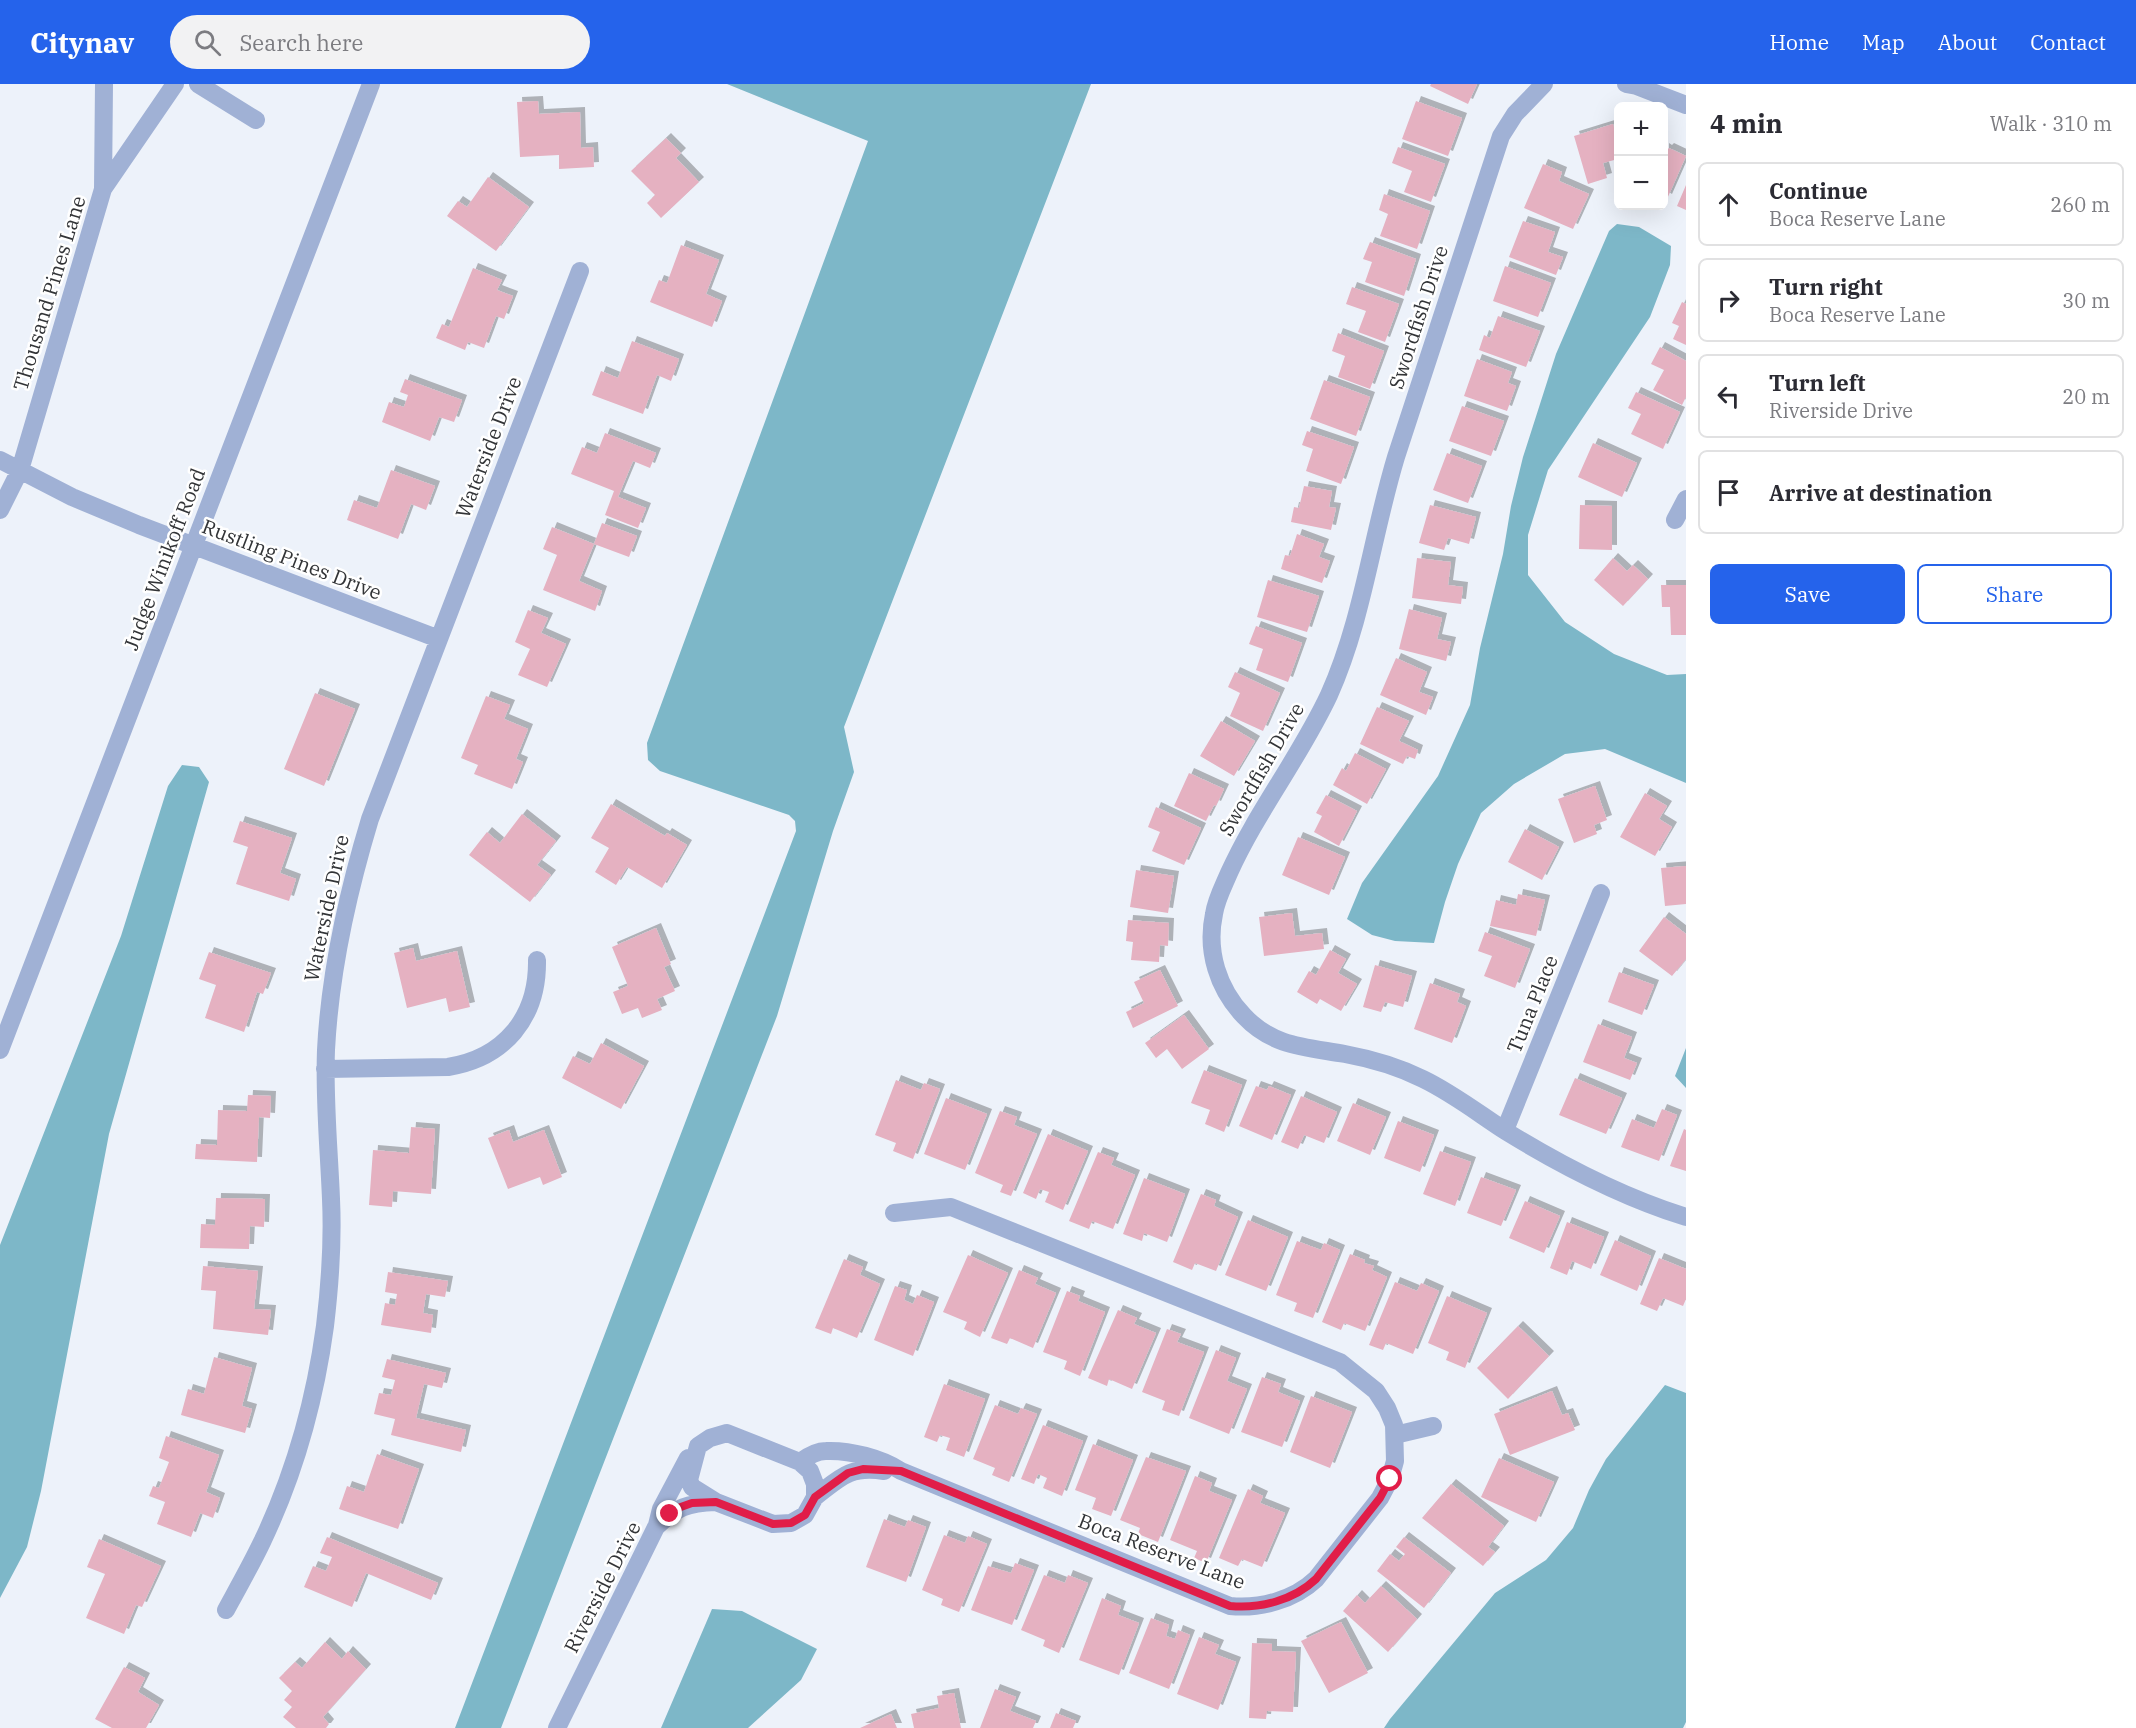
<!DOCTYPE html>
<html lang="en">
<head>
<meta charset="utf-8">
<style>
  :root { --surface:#fff; --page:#f2f2f3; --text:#2b2b33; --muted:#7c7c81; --line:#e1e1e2; --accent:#2563eb }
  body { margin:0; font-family:"IBM Plex Serif",serif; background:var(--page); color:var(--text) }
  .controls { position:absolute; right:18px; top:18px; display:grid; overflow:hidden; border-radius:9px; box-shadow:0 6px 24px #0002 }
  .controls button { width:54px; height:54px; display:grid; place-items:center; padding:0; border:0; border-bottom:2px solid var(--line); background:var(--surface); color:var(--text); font:30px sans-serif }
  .stop { position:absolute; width:18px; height:18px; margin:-14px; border:4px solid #e11d48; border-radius:50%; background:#fff }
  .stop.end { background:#e11d48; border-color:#fff; box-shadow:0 2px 6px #0008 }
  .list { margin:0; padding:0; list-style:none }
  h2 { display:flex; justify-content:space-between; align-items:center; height:78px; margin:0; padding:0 24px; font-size:26px }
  h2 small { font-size:20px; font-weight:400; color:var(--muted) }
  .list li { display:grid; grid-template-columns:39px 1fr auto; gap:18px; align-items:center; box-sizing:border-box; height:84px; margin:0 12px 12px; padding:0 12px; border:2px solid var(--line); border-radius:9px }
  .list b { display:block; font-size:22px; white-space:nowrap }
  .list p { margin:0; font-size:20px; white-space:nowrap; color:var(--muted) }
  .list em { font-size:20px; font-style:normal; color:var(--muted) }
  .actions { display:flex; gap:12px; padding:18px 24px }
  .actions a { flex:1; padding:14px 0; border:2px solid var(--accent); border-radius:9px; text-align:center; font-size:21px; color:var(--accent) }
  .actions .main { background:var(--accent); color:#fff }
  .icon { flex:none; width:33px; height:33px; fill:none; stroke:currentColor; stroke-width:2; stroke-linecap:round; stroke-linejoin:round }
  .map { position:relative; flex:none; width:1686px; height:1644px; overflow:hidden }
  header { display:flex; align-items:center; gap:36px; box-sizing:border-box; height:84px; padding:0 30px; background:var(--accent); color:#fff }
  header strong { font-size:28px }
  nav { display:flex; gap:33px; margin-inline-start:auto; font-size:21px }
  .search { width:420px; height:54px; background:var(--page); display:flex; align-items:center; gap:15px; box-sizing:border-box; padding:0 21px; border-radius:33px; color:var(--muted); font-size:22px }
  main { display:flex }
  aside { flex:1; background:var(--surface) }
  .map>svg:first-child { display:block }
  .water { fill:#7db7c8 }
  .building { fill:#e5b1c1; filter:url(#shadow) }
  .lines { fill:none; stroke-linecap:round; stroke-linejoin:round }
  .minor { stroke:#a0b1d5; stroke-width:18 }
  .route { stroke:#e11d48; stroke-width:8 }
  .labels { text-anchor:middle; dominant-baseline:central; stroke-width:5; stroke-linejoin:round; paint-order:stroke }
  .street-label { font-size:20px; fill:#323437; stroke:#fff }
</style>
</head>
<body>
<header>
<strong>Citynav</strong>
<div class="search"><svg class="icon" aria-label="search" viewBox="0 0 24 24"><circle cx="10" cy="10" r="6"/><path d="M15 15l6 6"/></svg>Search here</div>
<nav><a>Home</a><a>Map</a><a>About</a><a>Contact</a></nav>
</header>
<main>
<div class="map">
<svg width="1686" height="1644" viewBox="0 0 1686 1644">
  <defs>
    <filter id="shadow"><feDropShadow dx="5" dy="-5" stdDeviation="0" flood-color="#0004"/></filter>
  </defs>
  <rect width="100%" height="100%" fill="#edf2fa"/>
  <!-- water -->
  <path class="water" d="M727 0H1091L844 643 854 688 833 747 777 932 501 1644H455L796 747 795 737 789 731 660 687 648 676 647 659 868 57Z
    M1617 140 1639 143 1671 162 1670 181 1650 233 1548 386 1528 451V491L1565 538 1614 570 1667 591 1686 590V699L1605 665 1565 670 1514 700 1481 729 1458 780 1445 818 1434 859 1395 857 1372 851 1347 835 1362 799 1438 692 1470 621 1480 564 1503 470 1511 422 1523 373 1556 270 1609 147Z
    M182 681 199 683 209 698 109 1050 41 1407 27 1463 0 1514V1161L121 852 168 702Z
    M1686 964V1004L1675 992Z
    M1665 1301 1686 1309V1638L1683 1644H1384L1390 1635 1495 1509 1546 1476 1573 1444 1589 1406 1606 1375Z
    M712 1525 742 1527 817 1565 801 1596 748 1644H661Z"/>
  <!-- building -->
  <path class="building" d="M1431 0H1477L1468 20 1430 2Z
    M538 17 539 30 580 28 581 64 593 63 594 83 559 85V71L520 73 517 18Z
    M1416 17 1462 34 1448 72 1402 55Z
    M1613 40 1618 58V75L1603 79 1607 94 1588 100 1574 52Z
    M666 54 681 69 676 74 699 98 661 134 647 119 655 111 631 87Z
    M1398 63 1445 80 1431 118 1404 108 1412 87 1392 79Z
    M1664 64 1667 66 1669 64 1686 72 1667 115 1664 113Z
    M1543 80 1562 88 1559 97 1589 110 1573 145 1524 124Z
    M488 93 529 123 496 167 447 132 458 117 467 123Z
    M1686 101V126L1677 122Z
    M1384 110 1430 127 1417 165 1380 152 1388 130 1379 126Z
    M1523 137 1555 148 1548 168 1563 173 1556 191 1509 173Z
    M1370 158 1416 175 1404 212 1365 198 1372 178 1363 175Z
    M681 161 719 176 706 210 722 217 712 243 650 218 659 196 667 199Z
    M1505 182 1551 199 1538 233 1493 217Z
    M473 184 502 196 497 206 513 212 504 235 496 232 484 264 468 258 465 266 436 254 442 240 449 243Z
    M1352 203 1399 220 1385 258 1358 248 1366 227 1346 220Z
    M1682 218 1686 220V261L1673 255 1679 242 1672 239Z
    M1498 232 1540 247 1526 283 1479 266 1484 251 1490 254Z
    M1338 249 1384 267 1370 305 1338 293 1345 272 1332 267Z
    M632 257 679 275 671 297 657 291 643 330 592 311 601 287 618 294Z
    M1660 263 1686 277V313L1682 321 1653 306 1664 286 1651 280Z
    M1477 275 1512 288 1508 299 1516 302 1507 327 1464 312Z
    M405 295 462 316 454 338 439 333 430 357 382 338 389 318 404 323 408 311 400 308Z
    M1324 296 1370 313 1356 352 1310 335Z
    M1636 308 1680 328 1663 365 1631 350 1641 330 1628 324Z
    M1462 322 1504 337 1491 372 1449 357Z
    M1307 347 1354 363 1341 400 1306 387 1313 365 1302 361Z
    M605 349 656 369 650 384 633 377 618 413 646 424 638 444 605 431 614 407 571 390 582 363 597 369Z
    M1593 359 1637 379 1622 413 1578 393Z
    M1447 369 1482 382 1468 419 1433 406Z
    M391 386 435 402 426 426 411 420 398 455 347 436 354 416 377 424Z
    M1304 402 1332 407 1329 423 1336 424 1331 446 1291 438 1294 423 1299 424Z
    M1430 421 1476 433 1469 460 1448 454 1444 466 1419 459Z
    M1580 421 1612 422V466L1579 465Z
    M602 439 637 452 629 473 594 460Z
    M552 443 594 460 579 497 602 507 595 527 543 506 557 471 543 465Z
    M1297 450 1324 460 1319 473 1330 477 1322 499 1281 485 1285 471 1290 472Z
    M1417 474 1451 478 1448 501 1463 503 1461 520 1412 514Z
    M1613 474 1627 487 1633 481 1648 495 1623 522 1594 496Z
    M1268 496 1319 512 1307 548 1257 533Z
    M1661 501H1686V551H1671L1670 523H1662Z
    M1409 525 1442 534 1437 555 1451 558 1446 577 1399 565Z
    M528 526 548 534 541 549 566 560 547 603 518 591 530 565 515 558Z
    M1256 542 1302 559 1288 598 1256 586 1263 565 1249 560Z
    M1396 574 1427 588 1419 608 1433 613 1426 631 1380 611Z
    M1235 588 1280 609 1263 647 1230 632 1240 609 1228 603Z
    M315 609 355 625 324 702 284 685Z
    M486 612 510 621 504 635 528 645 516 675 523 678 512 705 474 690 478 681 461 674Z
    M1377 623 1409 637 1399 657 1418 666 1415 675 1407 672 1403 680 1360 660Z
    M1221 637 1255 657 1234 692 1200 672Z
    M1355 669 1386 685 1367 720 1333 701 1342 684 1346 687Z
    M1189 689 1224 705 1216 722 1214 721 1206 737 1174 722Z
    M1595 702 1607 736 1594 741 1597 750 1574 759 1558 715Z
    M1645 709 1667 722 1659 735 1672 743 1655 772 1620 753Z
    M1326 711 1357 727 1339 762 1314 748 1322 732 1316 729Z
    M611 720 665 752 667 749 687 761 662 804 627 783 616 801 595 788 609 764 591 754Z
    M1156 723 1201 744 1184 781 1152 767 1160 748 1148 743Z
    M522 730 556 757 537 781 551 791 530 818 469 771 487 748 500 759Z
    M240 737 292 754 280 789 296 795 289 817 236 800 248 763 233 758Z
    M1525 745 1559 763 1542 796 1508 778Z
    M1298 753 1345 773 1329 811 1282 791Z
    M1686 782V820L1665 822 1661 784Z
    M1136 786 1174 792 1168 829 1130 823Z
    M1518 810 1545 816 1536 852 1490 842 1496 816 1516 821Z
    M1292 829 1295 852 1322 849 1324 865 1264 872 1259 833Z
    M1664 833 1686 850V875L1672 892 1639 867Z
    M1128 836 1169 839 1168 862 1160 861 1159 878 1131 876 1133 858 1126 857Z
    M656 844 671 880 664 883 675 907 657 915 662 926 642 934 638 924 622 930 613 908 628 902 612 863Z
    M1485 848 1530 865 1515 904 1484 892 1492 872 1478 867Z
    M413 864 416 877 457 867 470 923 449 928 446 914 407 924 394 869Z
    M1330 866 1346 875 1338 889 1357 900 1341 927 1320 915 1317 920 1297 908 1309 887 1316 891Z
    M209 868 271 889 263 910 257 908 244 948 205 934 216 901 199 895Z
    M1375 881 1412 892 1403 923 1385 918 1381 928 1363 923Z
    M1160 886 1178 922 1133 944 1126 928 1144 919 1134 898Z
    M1619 888 1654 901 1642 931 1608 918Z
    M1430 899 1460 910 1457 918 1466 922 1452 959 1414 945Z
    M1184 931 1209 965 1182 985 1167 965 1156 974 1145 959Z
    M1598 940 1632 953 1624 974 1637 979 1630 996 1583 978Z
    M601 959 644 982 621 1025 562 994 573 972 590 980Z
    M1204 986 1242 1001 1224 1048 1205 1040 1210 1026 1191 1019Z
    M1575 994 1622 1014 1606 1050 1559 1031Z
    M896 996 921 1006 924 999 940 1005 913 1075 893 1067 896 1059 875 1051Z
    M1256 1002 1267 1006 1269 1002 1291 1011 1272 1056 1239 1042Z
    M248 1011 271 1012 270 1034 259 1033 257 1078 195 1075 196 1060 217 1061 218 1026 247 1027Z
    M1301 1012 1337 1028 1324 1059 1304 1051 1298 1065 1281 1058Z
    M946 1014 987 1030 965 1086 924 1070Z
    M1353 1019 1386 1033 1370 1071 1337 1057Z
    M1662 1025 1677 1031 1659 1077 1621 1063 1632 1035 1654 1044Z
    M1000 1027 1017 1033 1014 1041 1037 1050 1011 1112 1000 1108 1003 1101 975 1089Z
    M1398 1037 1434 1051 1420 1088 1384 1074Z
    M411 1043 435 1045 431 1110 393 1107 392 1123 369 1121 373 1066 409 1069Z
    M1684 1045 1686 1046V1087L1670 1082Z
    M509 1046 513 1058 544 1046 562 1093 543 1101 540 1093 508 1105 488 1054Z
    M1048 1050 1088 1067 1063 1126 1045 1118 1049 1108 1040 1105 1036 1115 1023 1109Z
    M1440 1067 1471 1078 1455 1122 1423 1110Z
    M1098 1068 1114 1074 1111 1081 1135 1091 1113 1145 1092 1137 1089 1145 1069 1137Z
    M1481 1093 1516 1106 1501 1142 1467 1129Z
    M1144 1094 1185 1110 1167 1158 1144 1149 1142 1157 1123 1150Z
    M1201 1110 1216 1116 1214 1122 1238 1133 1216 1187 1195 1179 1192 1186 1173 1178Z
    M216 1114 265 1115 264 1143 250 1142 249 1165 200 1164 201 1140 215 1141Z
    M1525 1117 1560 1132 1544 1169 1509 1154Z
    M1248 1136 1288 1153 1266 1207 1225 1191Z
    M1567 1138 1604 1153 1591 1185 1572 1177 1567 1191 1550 1184Z
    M1615 1156 1651 1172 1637 1207 1600 1191Z
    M1297 1157 1321 1166 1324 1159 1340 1166 1313 1234 1294 1227 1297 1219 1276 1211Z
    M1350 1170 1365 1176 1364 1179 1374 1182 1372 1186 1387 1193 1365 1247 1344 1239 1341 1246 1322 1238Z
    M968 1171 1008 1189 980 1253 964 1245 967 1238 943 1228Z
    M1659 1174 1686 1185V1215L1683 1222 1663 1214 1657 1227 1640 1220Z
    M844 1175 863 1183 860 1191 880 1200 857 1254 833 1244 831 1250 815 1244Z
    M203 1182 258 1187 254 1225 271 1226 268 1251 213 1245 216 1207 201 1206Z
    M1019 1186 1038 1194 1035 1200 1056 1209 1033 1264 1010 1254 1007 1260 991 1254Z
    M388 1188 448 1197 445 1213 426 1210 423 1229 433 1231 431 1249 381 1241 385 1219 395 1221 397 1210 385 1208Z
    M1395 1198 1417 1207 1421 1199 1439 1207 1413 1270 1386 1259 1383 1266 1369 1261Z
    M895 1202 907 1206 904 1216 913 1220 917 1211 934 1218 913 1272 874 1256Z
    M1067 1207 1080 1212 1078 1217 1105 1228 1080 1292 1064 1285 1067 1277 1043 1268Z
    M1447 1212 1487 1229 1465 1284 1446 1276 1449 1268 1428 1259Z
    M1118 1226 1137 1234 1134 1240 1156 1249 1132 1305 1109 1295 1107 1302 1088 1294Z
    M1518 1242 1549 1272 1508 1315 1477 1284Z
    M1167 1245 1181 1250 1177 1258 1204 1268 1179 1332 1162 1326 1165 1317 1142 1308Z
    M1216 1266 1236 1274 1227 1297 1247 1305 1229 1350 1189 1334Z
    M214 1273 252 1284 242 1322 252 1325 245 1349 181 1331 188 1305 204 1310Z
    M387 1275 446 1289 442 1304 424 1300 416 1334 466 1346 461 1368 391 1351 395 1335 374 1330 379 1309 391 1311 395 1296 382 1293Z
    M1262 1293 1281 1300 1278 1308 1300 1317 1282 1363 1241 1348Z
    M944 1300 985 1315 964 1373 946 1366 950 1354 940 1351 937 1358 924 1353Z
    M1552 1307 1562 1331 1568 1329 1575 1346 1510 1371 1494 1330Z
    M1311 1312 1352 1328 1330 1384 1290 1368Z
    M995 1321 1018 1330 1021 1324 1037 1330 1009 1398 992 1391 995 1384 973 1375Z
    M1043 1341 1083 1357 1062 1412 1043 1404 1047 1394 1038 1390 1034 1400 1021 1395Z
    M166 1352 219 1371 206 1408 220 1414 213 1434 200 1429 191 1453 157 1440 165 1418 149 1412 153 1402 159 1404 169 1378 159 1374Z
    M1093 1360 1133 1376 1111 1432 1092 1425 1096 1414 1075 1406Z
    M377 1370 419 1385 398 1445 339 1425 347 1402 364 1408Z
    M1146 1373 1186 1387 1158 1458 1138 1450 1140 1444 1120 1436Z
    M1499 1374 1554 1398 1536 1438 1481 1413Z
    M1195 1392 1212 1399 1209 1407 1232 1416 1206 1479 1194 1474 1197 1467 1170 1456Z
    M1451 1400 1504 1442 1488 1463 1495 1468 1483 1482 1422 1434Z
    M1248 1405 1263 1412 1260 1419 1285 1429 1262 1483 1242 1475 1238 1482 1219 1474Z
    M884 1435 905 1443 908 1436 926 1443 906 1498 866 1483Z
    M944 1451 965 1459 968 1452 987 1460 959 1528 941 1521 943 1515 922 1506Z
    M327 1453 438 1499 431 1516 366 1489 352 1523 304 1503 313 1482 326 1487 332 1473 320 1469Z
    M1404 1453 1451 1489 1424 1524 1377 1487 1390 1470 1399 1477 1405 1470 1396 1463Z
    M99 1455 161 1482 142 1523 136 1521 124 1550 86 1534 105 1490 87 1483Z
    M1015 1479 1034 1486 1012 1541 971 1526 988 1482 1011 1489Z
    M1044 1491 1065 1499 1068 1491 1088 1499 1059 1569 1043 1562 1045 1556 1021 1546Z
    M1381 1502 1417 1535 1388 1568 1343 1527 1357 1511 1365 1519Z
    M1102 1514 1121 1522 1118 1531 1139 1539 1119 1591 1079 1576Z
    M1151 1534 1169 1541 1166 1552 1175 1555 1178 1546 1190 1551 1169 1605 1129 1589Z
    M1341 1538 1368 1589 1329 1609 1301 1557Z
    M1199 1553 1219 1561 1215 1570 1236 1578 1218 1626 1177 1610Z
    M325 1558 342 1575 348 1567 366 1585 323 1633 329 1640 326 1644H296L283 1633 292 1623 284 1616 292 1607 279 1594 295 1578 302 1584Z
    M1252 1559 1272 1560V1567L1296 1568 1293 1628 1267 1627 1266 1635 1249 1634Z
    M124 1583 145 1594 138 1608 159 1621 146 1644H112L95 1635Z
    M995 1605 1016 1613 1010 1627 1036 1637 1033 1644H980Z
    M954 1609 961 1644H914L911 1630 939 1624 937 1612Z
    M1056 1629 1076 1637 1073 1644H1050Z
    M891 1630 897 1644H860Z"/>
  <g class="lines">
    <!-- minor -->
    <path class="minor" d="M104 0 103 105 175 0
      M198 0 256 36
      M1544 0 1515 30 1501 52 1396 373C1372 452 1363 535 1329 611 1300 673 1257 727 1229 789 1223 803 1216 816 1214 830 1206 867 1218 905 1244 932 1273 963 1306 963 1345 970 1372 975 1399 983 1423 995 1454 1010 1479 1030 1507 1048 1564 1083 1622 1113 1686 1133
      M1626 0 1637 2 1686 21
      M0 376 72 413 139 441 439 555
      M0 426 20 386 103 105
      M1675 436 1686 415
      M0 966 371 0
      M325 985 448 983C504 974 538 934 537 876
      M1505 1046 1601 809
      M727 1349 800 1378 810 1387 815 1400V1413L805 1431 791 1439 773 1440 716 1418 692 1403 689 1396 698 1362 710 1354Z
      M1395 1351 1433 1342
      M800 1378C808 1372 816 1367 826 1367 850 1366 881 1374 901 1387L1230 1522C1260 1525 1294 1516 1316 1495L1380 1414 1390 1395 1395 1377 1394 1341 1387 1324 1376 1307 1340 1278 951 1123 894 1129
      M815 1413C841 1393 849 1382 884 1387
      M657 1441 661 1425 688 1374
      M226 1526C238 1504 251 1481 262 1458 294 1391 315 1316 325 1242 330 1200 333 1157 331 1115 329 1065 324 1016 326 966 330 887 347 811 370 735L580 187
      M557 1644 656 1443C677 1423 687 1419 716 1418"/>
  </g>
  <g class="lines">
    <!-- route -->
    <path class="route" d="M670 1430 678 1424 692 1419 716 1418 773 1440 791 1439 805 1431 815 1413 848 1389 863 1385 901 1387 1230 1522C1260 1525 1294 1516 1316 1495L1380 1414 1390 1395"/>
  </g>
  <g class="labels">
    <!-- street labels -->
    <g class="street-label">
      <text transform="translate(49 209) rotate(-73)">Thousand Pines Lane</text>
      <text transform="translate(1418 233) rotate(-72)">Swordfish Drive</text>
      <text transform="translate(488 363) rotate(-69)">Waterside Drive</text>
      <text transform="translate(164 475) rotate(-69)">Judge Winikoff Road</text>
      <text transform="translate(292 475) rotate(21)">Rustling Pines Drive</text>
      <text transform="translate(1261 685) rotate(-60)">Swordfish Drive</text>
      <text transform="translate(326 824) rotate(-78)">Waterside Drive</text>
      <text transform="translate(1532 920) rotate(-68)">Tuna Place</text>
      <text transform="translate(1162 1467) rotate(21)">Boca Reserve Lane</text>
      <text transform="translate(602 1503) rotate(-63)">Riverside Drive</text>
    </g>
  </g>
</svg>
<div class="controls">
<button>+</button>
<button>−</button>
</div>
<div class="stop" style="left:1390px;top:1395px"></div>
<div class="stop end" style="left:670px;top:1430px"></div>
</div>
<aside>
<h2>4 min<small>Walk · 310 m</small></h2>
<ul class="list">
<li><svg class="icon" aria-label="ahead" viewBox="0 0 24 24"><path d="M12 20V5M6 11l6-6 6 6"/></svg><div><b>Continue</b><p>Boca Reserve Lane</p></div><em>260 m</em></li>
<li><svg class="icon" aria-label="right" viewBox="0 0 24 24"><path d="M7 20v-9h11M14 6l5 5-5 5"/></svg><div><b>Turn right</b><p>Boca Reserve Lane</p></div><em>30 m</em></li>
<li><svg class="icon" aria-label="left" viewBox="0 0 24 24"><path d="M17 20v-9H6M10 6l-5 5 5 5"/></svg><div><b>Turn left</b><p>Riverside Drive</p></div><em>20 m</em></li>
<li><svg class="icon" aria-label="arrive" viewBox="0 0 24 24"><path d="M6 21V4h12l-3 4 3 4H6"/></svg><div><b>Arrive at destination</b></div></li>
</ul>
<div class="actions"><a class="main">Save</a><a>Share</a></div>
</aside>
</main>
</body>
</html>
